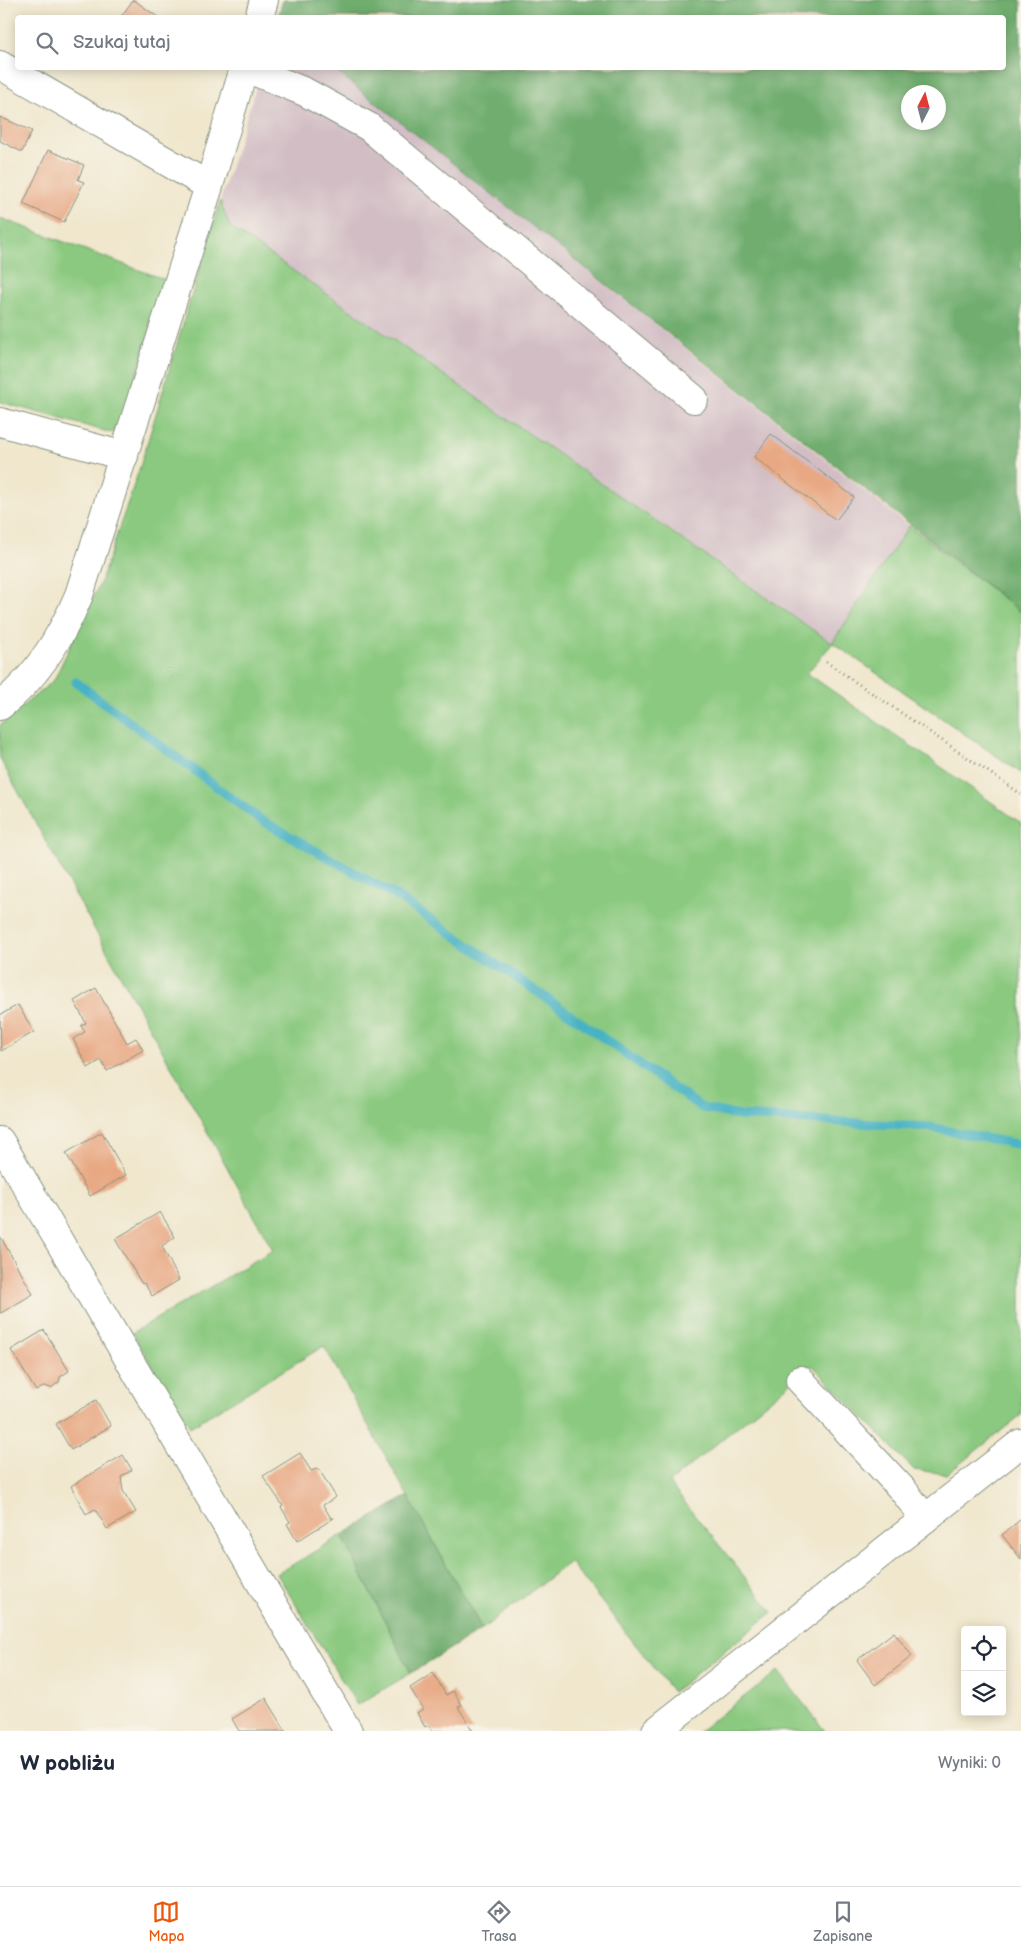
<!DOCTYPE html>
<html lang="pl">
<head>
<meta charset="utf-8">
<style>
  :root { --surface:#fff; --page:#f2f2f3; --text:#1f2937; --muted:#747a83; --line:#e0e1e3; --accent:#ea580c }
  body { margin:0; font-family:"Balsamiq Sans",sans-serif; background:var(--page); color:var(--text) }
  .controls { position:absolute; right:15px; bottom:15px; display:grid; overflow:hidden; border-radius:5px; box-shadow:0 2px 12px #0003 }
  .controls button { width:45px; height:45px; display:grid; place-items:center; padding:0; border:0; border-bottom:1px solid var(--line); background:var(--surface); color:var(--text); font:25px sans-serif }
  .compass { position:absolute; left:901px; top:85px; width:45px; height:45px; border-radius:50%; background:var(--surface); box-shadow:0 2px 12px #0003; rotate:6deg }
  .list { margin:0; padding:0; list-style:none }
  h2 { display:flex; justify-content:space-between; align-items:center; height:65px; margin:0; padding:0 20px; font-size:21px }
  h2 small { font-size:16px; font-weight:400; color:var(--muted) }
  .icon { flex:none; width:28px; height:28px; fill:none; stroke:currentColor; stroke-width:2; stroke-linecap:round; stroke-linejoin:round }
  .map { position:relative; flex:none; width:1021px; height:1731px; overflow:hidden }
  .search { position:absolute; background:var(--surface); box-shadow:0 2px 12px #0003; left:15px; right:15px; top:15px; height:55px; display:flex; align-items:center; gap:12px; box-sizing:border-box; padding:0 18px; border-radius:5px; color:var(--muted); font-size:19px }
  .sheet { height:155px; background:var(--surface) }
  nav { display:flex; justify-content:space-around; align-items:center; box-sizing:border-box; height:70px; border-top:1px solid var(--line); background:var(--surface); font-size:14px; color:var(--muted) }
  nav a { display:grid; justify-items:center; gap:2px }
  nav .on { color:var(--accent) }
  .map>svg:first-child { display:block }
  .industrial { fill:#d2bdc5 }
  .green { fill:#8ac97f; stroke:#54835a }
  .forest { fill:#6fad6e; stroke:#477551; fill-rule:evenodd }
  .lines { fill:none; stroke-linecap:round; stroke-linejoin:round }
  .stream { stroke:#46b2c3; stroke-width:9 }
  .building { fill:#e8a883 }
  .minor-casing { stroke:#889280; stroke-width:30 }
  .path { stroke:#889280; stroke-width:3; stroke-dasharray:1 4; stroke-linecap:butt }
  .minor { stroke:#fff; stroke-width:28 }
</style>
</head>
<body>
<div class="map">
<svg width="1021" height="1731" viewBox="0 0 1021 1731">
  <rect width="100%" height="100%" fill="#f7f3e8"/>
  <filter id="ink" filterUnits="userSpaceOnUse"><feTurbulence type="fractalNoise" baseFrequency=".02" numOctaves="2"/><feDisplacementMap in="SourceGraphic" scale="10" xChannelSelector="R" yChannelSelector="G"/><feConvolveMatrix kernelMatrix="1 2 1 2 8 2 1 2 1" color-interpolation-filters="sRGB"/></filter>
  <filter id="wash" filterUnits="userSpaceOnUse"><feTurbulence type="fractalNoise" baseFrequency=".0096" numOctaves="4" result="noise"/><feDisplacementMap in="SourceGraphic" scale="20" xChannelSelector="R" yChannelSelector="G"/><feGaussianBlur stdDeviation="1.12" result="paint"/><feColorMatrix in="noise" values="0 0 0 0 0 0 0 0 0 0 0 0 0 0 0 0 0 1.4 0 .05"/><feComposite in="paint" operator="in"/></filter>
  <g filter="url(#wash)">
    <rect width="100%" height="100%" fill="#f0e7cd"/>
    <!-- industrial -->
    <path class="industrial" d="M262 68H332L909 526 833 643 230 227 220 201Z"/>
    <!-- green -->
    <path class="green" d="M220 201 230 227 832 643 909 526 1021 612V773L833 643 807 673 1021 823V1415L947 1474 914 1470 812 1365 669 1483 773 1612 673 1692 570 1562 482 1629 324 1346 190 1427 132 1333 273 1250 0 759V725L54 680 101 581 140 467Z
      M0 218 166 280 122 421 112 433 0 402Z
      M342 1535 411 1673 357 1705 277 1574Z
      M778 1671 825 1731H699Z"/>
    <!-- forest -->
    <path class="forest" d="M283 0H1021V612L332 68H1004V18L278 17ZM908 92H938V122H908Z
      M408 1496 482 1629 411 1673 342 1535Z"/>
    <g class="lines">
      <!-- stream -->
      <path class="stream" d="M76 682 261 820 393 894 558 1006 702 1108 739 1116 929 1127 1021 1145"/>
    </g>
    <g id="blocks">
      <!-- building -->
      <path class="building" d="M133 0H134L159 18H120Z
        M0 117 32 131 22 152 0 141Z
        M48 150 84 165 78 180 84 182 64 222 23 204Z
        M771 434 854 497 836 520 754 457Z
        M96 988 127 1043 136 1038 143 1050 107 1071 101 1060 88 1068 73 1039 85 1032 81 1026 86 1023 74 1001Z
        M18 1005 34 1032 1 1051 0 1015Z
        M102 1132 126 1175 90 1196 66 1153Z
        M160 1212 175 1237 162 1246 179 1280 152 1296 144 1283 142 1284 115 1239Z
        M0 1236 33 1294 1 1313 0 1312Z
        M44 1330 69 1371 60 1377 59 1382 51 1388 45 1386 36 1391 11 1350Z
        M96 1400 111 1426 71 1450 56 1424Z
        M300 1453 311 1471 318 1468 336 1497 323 1505 331 1518H334L297 1541 287 1524 290 1522 281 1507 283 1506 263 1476Z
        M123 1455 132 1470 121 1477 123 1491 136 1512 107 1529 95 1509 86 1514 71 1486Z
        M1021 1519V1559L1002 1535Z
        M894 1632 912 1656 875 1685 857 1660Z
        M433 1673 446 1695 453 1691 462 1705 458 1707 473 1731H432L428 1725 425 1727 417 1713 423 1709 410 1688Z
        M266 1698 286 1731H239L232 1719Z"/>
    </g>
  </g>
  <g filter="url(#ink)">
    <use href="#blocks" fill-opacity="0" stroke="#889280" stroke-width="1"/>
    <g class="lines">
      <defs>
        <path id="minor" d="M259 18 264 0
          M0 65 209 186
          M246 68 305 92 369 127 694 399
          M0 422 124 456
          M0 706C37 677 61 638 79 595L209 186 244 68
          M0 1141 348 1731
          M800 1380 903 1490 925 1519
          M656 1731 1021 1443"/>
      </defs>
      <!-- minor casing -->
      <use href="#minor" class="minor-casing"/>
      <!-- path -->
      <path class="path" d="M826 662 1021 794"/>
      <!-- minor -->
      <use href="#minor" class="minor"/>
    </g>
  </g>
</svg>
<div class="controls">
<button><svg class="icon" aria-label="locate" viewBox="0 0 24 24"><circle cx="12" cy="12" r="6"/><path d="M12 2v4M12 18v4M2 12h4M18 12h4"/></svg></button>
<button><svg class="icon" aria-label="layers" viewBox="0 0 24 24"><path d="M12 4l9 5-9 5-9-5zM3 14l9 5 9-5"/></svg></button>
</div>
<svg class="compass" viewBox="-18 -18 36 36"><path d="M0-13l5 13h-10z" fill="#e53935"/><path d="M0 13l5-13h-10z" fill="#747a83"/></svg>
<div class="search"><svg class="icon" aria-label="search" viewBox="0 0 24 24"><circle cx="10" cy="10" r="6"/><path d="M15 15l6 6"/></svg>Szukaj tutaj</div>
</div>
<section class="sheet">
<h2>W pobliżu<small>Wyniki: 0</small></h2>
<ul class="list">
</ul>
</section>
<nav>
<a class="on"><svg class="icon" aria-label="map" viewBox="0 0 24 24"><path d="M3 6l6-2 6 2 6-2v14l-6 2-6-2-6 2zM9 4v14M15 6v14"/></svg>Mapa</a>
<a><svg class="icon" aria-label="directions" viewBox="0 0 24 24"><path d="M12 3l9 9-9 9-9-9zM9 14v-3h6M13 9l2 2-2 2"/></svg>Trasa</a>
<a><svg class="icon" aria-label="saved" viewBox="0 0 24 24"><path d="M7 4h10v16l-5-4-5 4z"/></svg>Zapisane</a>
</nav>
</body>
</html>
